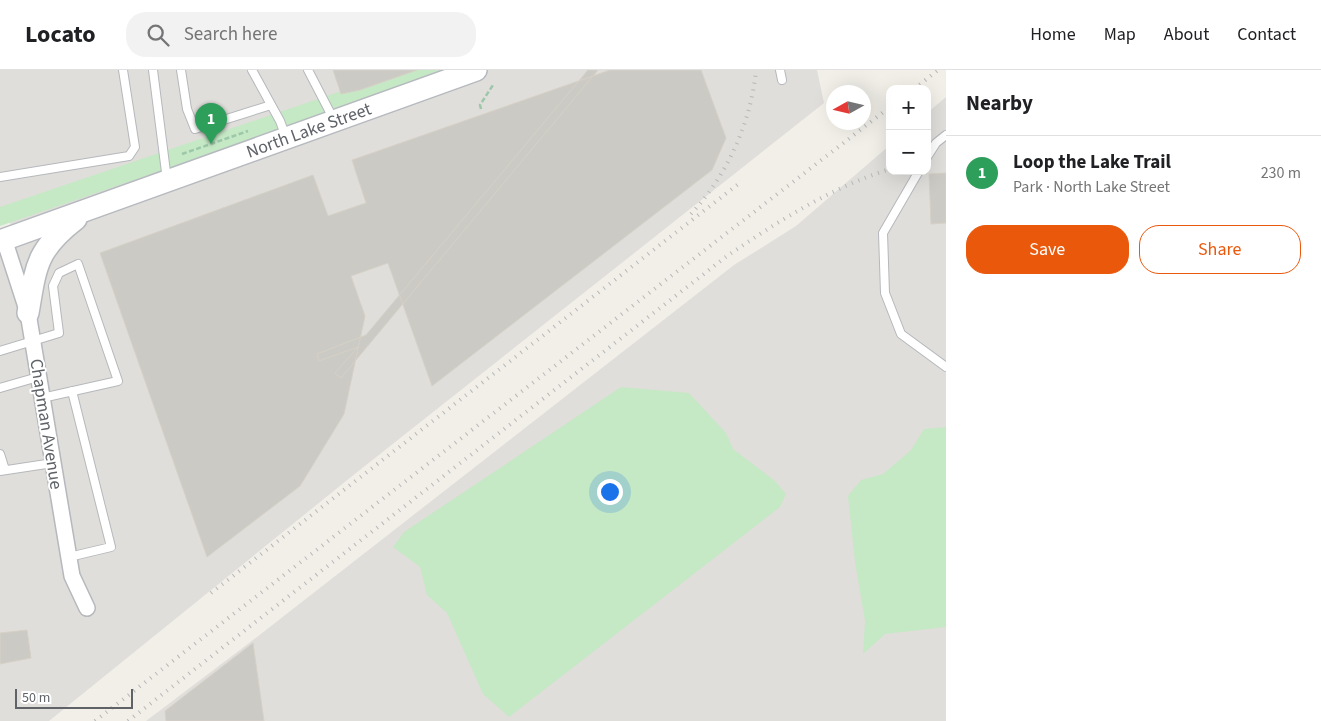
<!DOCTYPE html>
<html lang="en">
<head>
<meta charset="utf-8">
<style>
  :root { --surface:#fff; --page:#f2f2f2; --text:#202124; --muted:#757577; --line:#e0e0e0; --accent:#ea580c }
  body { margin:0; font-family:"Source Sans 3",sans-serif; background:var(--page); color:var(--text) }
  .controls { position:absolute; right:15px; top:15px; display:grid; overflow:hidden; border-radius:10px; box-shadow:0 5px 20px #0002 }
  .controls button { width:45px; height:45px; display:grid; place-items:center; padding:0; border:0; border-bottom:1px solid var(--line); background:var(--surface); color:var(--text); font:25px sans-serif }
  .compass { position:absolute; left:826px; top:15px; width:45px; height:45px; border-radius:50%; background:var(--surface); box-shadow:0 5px 20px #0002; rotate:262deg }
  .scale { position:absolute; left:15px; bottom:12px; width:118px; box-sizing:border-box; padding-left:5px; border:2px solid #5f6368; border-top:0; font-size:14px; line-height:18px; white-space:nowrap; color:#5f6368; -webkit-text-stroke:4px #fff; paint-order:stroke }
  .you { position:absolute; left:609px; top:421px; width:18px; height:18px; margin:-12px; border:4px solid #fff; border-radius:50%; background:#1a73e8; box-shadow:0 0 0 8px #1a73e833 }
  .badge { display:grid; place-items:center; width:32px; height:32px; border-radius:50%; background:var(--accent); color:#fff; font-size:16px; font-weight:700 }
  .pin { position:absolute; translate:-50% -41px; filter:drop-shadow(0 1px 2px #0008) }
  .pin::after { content:''; position:absolute; top:26px; width:18px; height:15px; background:inherit; clip-path:polygon(0 0,100% 0,50% 100%) }
  .list { margin:0; padding:0; list-style:none }
  h2 { display:flex; justify-content:space-between; align-items:center; height:65px; margin:0; padding:0 20px; font-size:21px }
  h2 small { font-size:16px; font-weight:400; color:var(--muted) }
  .list li { display:grid; grid-template-columns:32px 1fr auto; gap:15px; align-items:center; box-sizing:border-box; height:75px; padding:0 20px; border-top:1px solid var(--line) }
  .list b { display:block; font-size:19px; white-space:nowrap }
  .list p { margin:0; font-size:16px; white-space:nowrap; color:var(--muted) }
  .list em { font-size:16px; font-style:normal; color:var(--muted) }
  .actions { display:flex; gap:10px; padding:15px 20px }
  .actions a { flex:1; padding:11px 0; border:1px solid var(--accent); border-radius:20px; text-align:center; font-size:18px; color:var(--accent) }
  .actions .main { background:var(--accent); color:#fff }
  .icon { flex:none; width:28px; height:28px; fill:none; stroke:currentColor; stroke-width:2; stroke-linecap:round; stroke-linejoin:round }
  .map { position:relative; flex:none; width:946px; height:651px; overflow:hidden }
  header { display:flex; align-items:center; gap:30px; box-sizing:border-box; height:70px; padding:0 25px; background:var(--surface); border-bottom:1px solid var(--line) }
  header strong { font-size:24px }
  nav { display:flex; gap:28px; margin-inline-start:auto; font-size:18px }
  .search { width:350px; height:45px; background:var(--page); display:flex; align-items:center; gap:12px; box-sizing:border-box; padding:0 18px; border-radius:20px; color:var(--muted); font-size:19px }
  main { display:flex }
  aside { flex:1; background:var(--surface) }
  .map>svg:first-child { display:block }
  .industrial { fill:#e0deda }
  .green { fill:#c5e8c5 }
  .building { fill:#cccac5; stroke:#d6d1c6 }
  .lines { fill:none; stroke-linecap:round; stroke-linejoin:round }
  .lane-casing { stroke:#b5b8bc; stroke-width:10 }
  .street-casing { stroke:#b5b8bc; stroke-width:18 }
  .secondary-casing { stroke:#b6babf; stroke-width:24 }
  .path { stroke:#9cc7a9; stroke-width:2.5; stroke-dasharray:5 2.5; stroke-linecap:butt }
  .lane { stroke:#fff; stroke-width:8 }
  .street { stroke:#fff; stroke-width:15 }
  .secondary { stroke:#fff; stroke-width:21 }
  .rail { stroke:#b6b7b8; stroke-width:4; stroke-dasharray:1 6; stroke-linecap:butt }
  .labels { text-anchor:middle; dominant-baseline:central; stroke-width:4; stroke-linejoin:round; paint-order:stroke }
  .street-label { font-size:18px; fill:#5f6368; stroke:#fff }
</style>
</head>
<body>
<header>
<strong>Locato</strong>
<div class="search"><svg class="icon" aria-label="search" viewBox="0 0 24 24"><circle cx="10" cy="10" r="6"/><path d="M15 15l6 6"/></svg>Search here</div>
<nav><a>Home</a><a>Map</a><a>About</a><a>Contact</a></nav>
</header>
<main>
<div class="map">
<svg width="946" height="651" viewBox="0 0 946 651">
  <rect width="100%" height="100%" fill="#f1efe8"/>
  <!-- industrial -->
  <path class="industrial" d="M0 0H817L824 33 351 407 49 651H0V186L14 180 10 151 0 154Z
    M946 27V651H146L257 567 734 195 796 156 890 75V101H927V43Z"/>
  <!-- green -->
  <path class="green" d="M403 0H441L277 61 0 156V137Z
    M621 317 689 323 726 363 733 379 775 411 786 424 780 437 509 647 483 624 447 543 427 525 420 497 393 477 404 462Z
    M946 357V557L885 564 863 584 865 551 855 492 848 426 861 410 883 404 911 380 924 359Z"/>
  <!-- building -->
  <path class="building" d="M333 0H417L360 20 341 24Z
    M588 0H598L341 308 335 303 358 277 319 291 317 284 366 265Z
    M610 0H701L726 68 712 100 432 316 388 193 351 206 365 246 344 344 300 416 207 487 100 183 313 105 328 146 366 133 352 90Z
    M946 103V153L931 154 929 104Z
    M27 560 31 588 0 594V563Z
    M253 573 264 651H166L165 641Z"/>
  <g class="lines">
    <defs>
      <path id="lane" d="M153 0 167 110
        M181 0 187 39 195 59 271 35
        M252 0 280 51 286 67
        M308 0 334 50
        M780 0 782 10
        M927 87 936 73 946 65
        M919 101 883 163 885 223 901 264 946 297
        M0 107 129 86 135 77 123 0
        M0 281 59 263 53 216 59 203 78 194 118 311 42 328
        M0 318 38 307
        M0 384 5 400
        M0 401 53 393
        M69 487 111 477 72 321"/>
      <path id="street" d="M4 169 28 243 72 506 87 538"/>
      <g id="secondary">
        <path id="s1" d="M0 171 476 0"/>
        <path d="M28 243C36 196 36 180 76 149"/>
      </g>
    </defs>
    <!-- lane casing -->
    <use href="#lane" class="lane-casing"/>
    <!-- street casing -->
    <use href="#street" class="street-casing"/>
    <!-- secondary casing -->
    <use href="#secondary" class="secondary-casing"/>
    <!-- path -->
    <path class="path" d="M481 39 480 35 493 15
      M182 84 248 61"/>
    <!-- lane -->
    <use href="#lane" class="lane"/>
    <!-- street -->
    <use href="#street" class="street"/>
    <!-- secondary -->
    <use href="#secondary" class="secondary"/>
    <!-- rail -->
    <path class="rail" d="M914 19 938 0
      M691 144C727 105 751 53 756 0
      M211 523 741 112
      M95 651 890 37
      M128 651 727 186C777 152 832 117 890 99"/>
  </g>
  <g class="labels">
    <!-- street labels -->
    <g class="street-label">
      <text stroke="none"><textPath href="#s1" startOffset="328">North Lake Street</textPath></text>
      <text transform="translate(46 354) rotate(81)">Chapman Avenue</text>
    </g>
  </g>
</svg>
<div class="controls">
<button>+</button>
<button>−</button>
</div>
<svg class="compass" viewBox="-18 -18 36 36"><path d="M0-13l5 13h-10z" fill="#e53935"/><path d="M0 13l5-13h-10z" fill="#757577"/></svg>
<div class="scale">50 m</div>
<div class="you"></div>
<div class="pin badge" style="left:211px;top:74px;background:#2e9e5b">1</div>
</div>
<aside>
<h2>Nearby<small></small></h2>
<ul class="list">
<li><span class="badge" style="background:#2e9e5b">1</span><div><b>Loop the Lake Trail</b><p>Park · North Lake Street</p></div><em>230 m</em></li>
</ul>
<div class="actions"><a class="main">Save</a><a>Share</a></div>
</aside>
</main>
</body>
</html>
